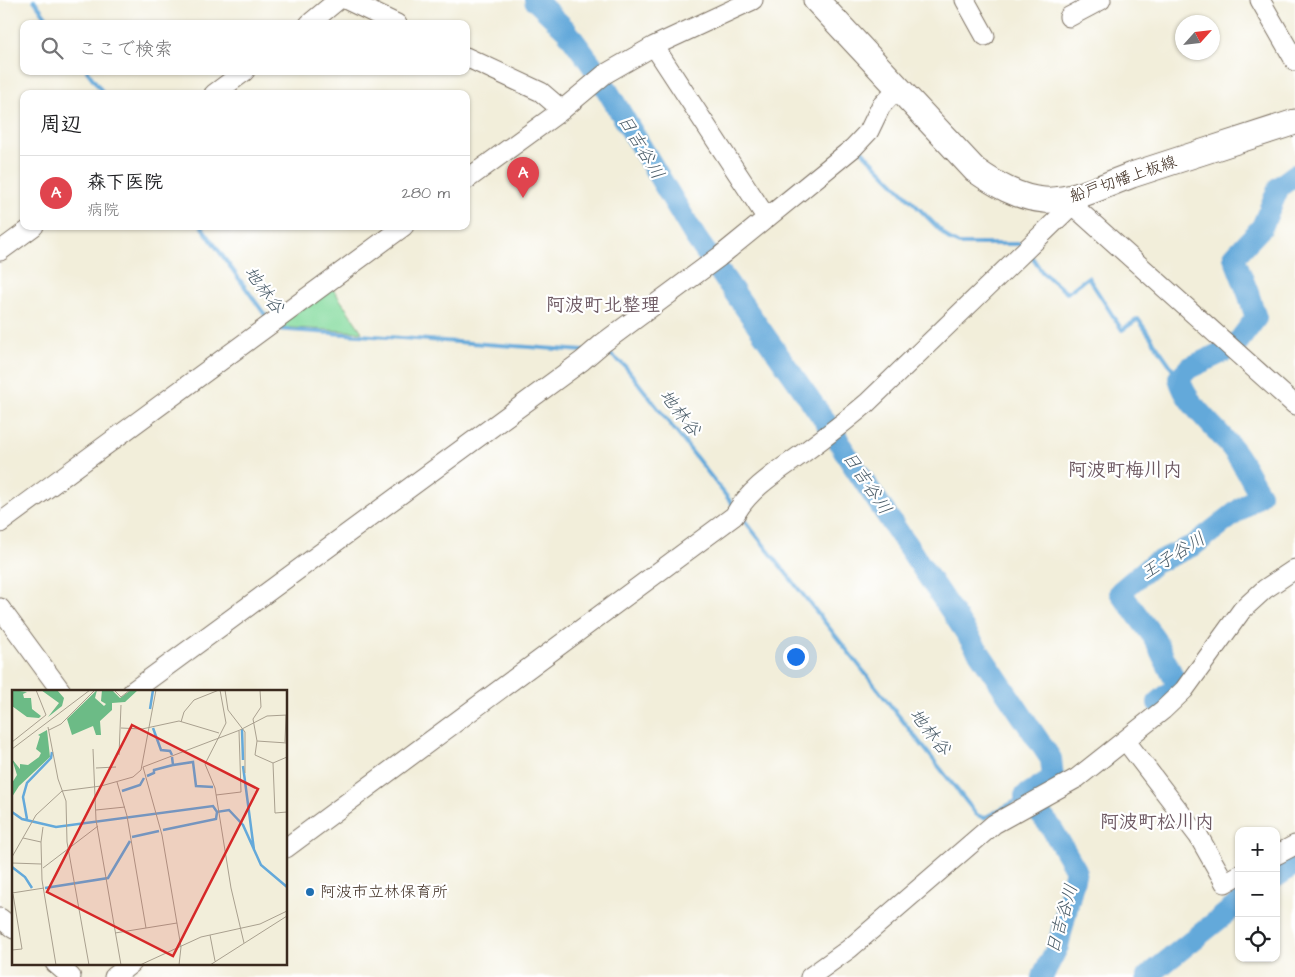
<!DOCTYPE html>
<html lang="ja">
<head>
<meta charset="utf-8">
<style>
  :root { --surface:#fff; --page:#f2f2f2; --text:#202124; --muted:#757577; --line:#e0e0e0; --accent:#1f6fb2 }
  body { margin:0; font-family:"Architects Daughter","Klee One",sans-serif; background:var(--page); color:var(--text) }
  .controls { position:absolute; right:15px; bottom:15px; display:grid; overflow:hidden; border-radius:10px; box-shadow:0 1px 4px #0004 }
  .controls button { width:45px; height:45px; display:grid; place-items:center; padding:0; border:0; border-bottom:1px solid var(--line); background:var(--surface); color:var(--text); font:25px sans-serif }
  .compass { position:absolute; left:1175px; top:15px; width:45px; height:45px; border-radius:50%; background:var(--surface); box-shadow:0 1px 4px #0004; rotate:63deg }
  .you { position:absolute; left:795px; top:656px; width:18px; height:18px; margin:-12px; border:4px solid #fff; border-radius:50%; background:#1a73e8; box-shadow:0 0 0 8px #1a73e833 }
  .badge { display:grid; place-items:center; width:32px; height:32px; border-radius:50%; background:var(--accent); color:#fff; font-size:16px; font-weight:700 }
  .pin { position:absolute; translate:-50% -41px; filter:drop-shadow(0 1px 2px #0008) }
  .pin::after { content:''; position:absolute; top:26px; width:18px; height:15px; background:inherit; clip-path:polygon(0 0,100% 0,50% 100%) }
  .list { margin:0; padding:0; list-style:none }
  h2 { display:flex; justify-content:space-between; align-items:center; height:65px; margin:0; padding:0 20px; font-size:21px }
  h2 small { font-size:16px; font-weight:400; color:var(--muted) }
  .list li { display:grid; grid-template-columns:32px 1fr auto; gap:15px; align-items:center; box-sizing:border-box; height:75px; padding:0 20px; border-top:1px solid var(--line) }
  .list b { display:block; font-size:19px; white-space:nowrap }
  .list p { margin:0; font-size:16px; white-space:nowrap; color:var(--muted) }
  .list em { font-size:16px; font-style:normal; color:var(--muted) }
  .icon { flex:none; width:28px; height:28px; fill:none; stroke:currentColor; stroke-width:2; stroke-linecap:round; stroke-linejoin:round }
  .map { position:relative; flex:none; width:1295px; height:977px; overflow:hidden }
  .search { position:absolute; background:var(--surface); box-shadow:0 1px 4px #0004; left:20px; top:20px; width:450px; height:55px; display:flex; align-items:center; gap:12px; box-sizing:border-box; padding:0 18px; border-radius:10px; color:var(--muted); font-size:19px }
  .panel { position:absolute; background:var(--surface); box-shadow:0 1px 4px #0004; left:20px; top:90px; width:450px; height:140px; border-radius:10px }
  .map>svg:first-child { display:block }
  .green { fill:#85db9f; stroke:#60825e }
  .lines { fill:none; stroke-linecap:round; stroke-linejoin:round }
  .stream { stroke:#64a9da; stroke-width:4 }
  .river { stroke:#64a9da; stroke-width:22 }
  .minor-casing { stroke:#7b6f60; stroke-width:21 }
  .major-casing { stroke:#7b6f60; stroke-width:27 }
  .minor { stroke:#fff; stroke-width:19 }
  .major { stroke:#fff; stroke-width:25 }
  .poi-dot { fill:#1f6fb2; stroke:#fff; stroke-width:2 }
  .labels { text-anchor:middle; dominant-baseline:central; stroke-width:4.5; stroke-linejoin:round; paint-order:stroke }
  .street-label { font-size:16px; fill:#3b2a1e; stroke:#fff }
  .poi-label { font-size:16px; fill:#3b2a1e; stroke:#fff; text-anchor:start }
  .water-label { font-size:18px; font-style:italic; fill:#4b5d69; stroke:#fff }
  .quarter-label { font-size:19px; font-weight:bold; fill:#6e5a63; stroke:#fff }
  .inset-river { fill:none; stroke:#64a9da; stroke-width:2.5 }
  .inset-road { fill:none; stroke:#a9a08f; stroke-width:1 }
  .view { fill:#d62828; fill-opacity:0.15; stroke:#d62828; stroke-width:2.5 }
  .inset-edge { fill:none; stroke:#3b2a1e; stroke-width:2.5 }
</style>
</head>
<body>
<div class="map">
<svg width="1295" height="977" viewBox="0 0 1295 977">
  <rect width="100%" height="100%" fill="#fff"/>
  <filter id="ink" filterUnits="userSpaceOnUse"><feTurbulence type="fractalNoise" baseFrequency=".02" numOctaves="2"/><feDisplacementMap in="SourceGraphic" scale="10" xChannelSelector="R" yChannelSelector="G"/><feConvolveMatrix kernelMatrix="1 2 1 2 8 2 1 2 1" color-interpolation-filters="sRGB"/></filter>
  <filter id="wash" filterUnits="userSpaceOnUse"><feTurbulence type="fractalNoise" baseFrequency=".0096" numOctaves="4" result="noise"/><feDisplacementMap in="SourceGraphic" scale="20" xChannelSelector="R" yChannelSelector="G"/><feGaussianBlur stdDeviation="1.12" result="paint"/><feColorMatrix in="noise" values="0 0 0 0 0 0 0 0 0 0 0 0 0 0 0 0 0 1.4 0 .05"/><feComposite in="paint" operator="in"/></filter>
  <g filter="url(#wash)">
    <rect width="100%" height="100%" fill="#f2eeda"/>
    <!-- green -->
    <path class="green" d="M331 286 362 332 278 327Z"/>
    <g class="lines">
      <!-- stream -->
      <path class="stream" d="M34 0 51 24
        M87 71 104 94
        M860 149 950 240 959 244H1023
        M201 226 268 319
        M1030 254 1042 272 1067 293 1088 277 1122 330 1138 319 1179 378
        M275 329 584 351
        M601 353 610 354 625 366 734 506
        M741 516 977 815 984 818 1025 796"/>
      <!-- river -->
      <path class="river" d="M535 0 566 30 592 65 696 238 837 438 849 459 1051 759 1053 778 1025 796 1051 827 1076 870 1058 946 1042 977
        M1238 342 1256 318 1248 293 1234 257 1262 227 1279 187 1295 175
        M1158 703 1178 686 1153 636 1120 592 1153 564 1194 545 1260 494C1251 480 1244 464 1234 451 1217 427 1187 407 1179 378L1189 368 1225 351
        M1276 877 1295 864
        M1147 977 1239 903"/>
    </g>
  </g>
  <g filter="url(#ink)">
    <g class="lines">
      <defs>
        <path id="minor" d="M347 0 397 24
          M965 0 985 36
          M1260 0 1295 61
          M1069 17 1101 0
          M309 24 338 0
          M654 46 766 217
          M466 57 541 92 562 110
          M214 94 245 71
          M466 180 562 110 605 74 654 46 753 0
          M1069 199 1079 211 1295 405
          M0 251 34 226
          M0 523 404 226
          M0 608 61 691
          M133 691 582 361 603 343 719 257 853 148 869 131 881 106 898 88
          M1125 740 1199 837 1225 883 1239 875
          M286 848 734 516C750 488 777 472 802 454 825 437 846 421 867 403L1066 211 1069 199
          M1276 855 1295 845
          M0 918 14 929
          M55 963 71 977
          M114 977 132 963
          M810 977 849 949 994 824 1077 778 1163 710 1184 690 1242 610 1265 589 1295 569"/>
        <path id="major" d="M816 0 975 170C995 184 1018 198 1044 200 1074 202 1104 185 1132 175 1186 157 1241 140 1295 122"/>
      </defs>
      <!-- minor casing -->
      <use href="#minor" class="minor-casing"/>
      <!-- major casing -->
      <use href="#major" class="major-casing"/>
      <!-- minor -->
      <use href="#minor" class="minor"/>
      <!-- major -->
      <use href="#major" class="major"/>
    </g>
  </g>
  <!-- markers -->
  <circle class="poi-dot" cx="310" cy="892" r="5"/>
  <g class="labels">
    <!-- street labels -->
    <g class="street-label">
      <text transform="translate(1123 179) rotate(-19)">船戸切幡上板線</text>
    </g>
    <!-- poi labels -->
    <g class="poi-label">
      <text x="320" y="892">阿波市立林保育所</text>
    </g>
    <!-- water labels -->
    <g class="water-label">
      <text transform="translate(641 147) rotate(59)">日吉谷川</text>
      <text transform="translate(264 290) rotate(54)">地林谷</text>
      <text transform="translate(680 413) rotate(52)">地林谷</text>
      <text transform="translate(867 483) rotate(56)">日吉谷川</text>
      <text transform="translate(1173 556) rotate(-32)">王子谷川</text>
      <text transform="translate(930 732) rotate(52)">地林谷</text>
      <text transform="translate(1062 919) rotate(-74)">日吉谷川</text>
    </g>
    <!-- quarter labels -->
    <g class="quarter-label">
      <text x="603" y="305">阿波町北整理</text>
      <text x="1125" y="470">阿波町梅川内</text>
      <text x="1157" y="822">阿波町松川内</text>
    </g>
  </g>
  <!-- overview -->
  <g transform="translate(12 690)">
    <rect width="275" height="275" fill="#f2eeda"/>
    <path d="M0 0 15 2 11 4 12 8H19L20 19 29 26 27 28 15 27 0 16ZM29 0H45L52 8 50 16 36 27 47 13ZM85 0 83 8 92 16 94 14 89 11 90 0H100L108 8 119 0H126L113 12 100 13V20L88 31 89 45H84L81 36 60 45 55 29ZM35 40 38 67 7 96 0 107V93L5 85 0 69 8 79V74L16 75 27 67 29 63 24 59 28 46 26 45Z" fill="#6cbb86"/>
    <path class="inset-river" d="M138 19 141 0M141 38 149 60 158 61 160 65M230 39 231 70M160 67 161 75 181 72 184 96 201 97M231 76 242 160M135 86 142 83V80L161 75M110 101 128 95 132 88M0 122 10 129 44 137 201 116 205 122 217 120 231 135 249 175 275 197M15 129 11 107 15 93 39 68 40 62M151 140 204 129 205 122M120 147 147 141M0 177 13 187 20 198M33 198 96 188 118 151"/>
    <path class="inset-road" d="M24 0 34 25M102 0 109 7 118 0M208 0 214 33 193 74 203 98 219 198 232 253M213 0 216 20 233 42V83M248 0 249 17 241 29 245 51 243 65 261 73 263 123 275 122M169 32 172 22 182 10 207 0M36 37 46 89 54 111 55 152 77 275M109 38 130 39 167 31 207 43M37 40 49 34 83 0M245 51 275 53M0 52 34 25M273 52 274 25M0 59 78 0M81 59 84 130 109 275M107 65 109 15M261 73 275 67M84 78 104 77M105 92 115 126 134 238M204 105 229 102 227 41M84 120 113 117M11 148 29 152 31 137M29 152 30 190 44 275M0 167 24 125 50 101 89 96 121 87 129 80 144 0M0 173 29 174M31 178 86 136M0 203 32 198M103 243 165 233M198 245 203 271M0 260 10 259 1 204M128 275 189 247 248 234 275 221M167 275 169 257 150 145 131 77 228 40 255 26 275 25M198 275 275 226"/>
    <path class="view" d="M120 35 246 99 161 266 35 202Z"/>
    <rect width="275" height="275" class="inset-edge"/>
  </g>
</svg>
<div class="controls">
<button>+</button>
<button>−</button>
<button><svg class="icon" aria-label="locate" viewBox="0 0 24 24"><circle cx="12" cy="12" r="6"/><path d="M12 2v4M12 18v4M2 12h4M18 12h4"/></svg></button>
</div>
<svg class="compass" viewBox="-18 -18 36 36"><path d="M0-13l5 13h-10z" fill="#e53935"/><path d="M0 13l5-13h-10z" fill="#757577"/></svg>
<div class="you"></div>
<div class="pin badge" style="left:523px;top:198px;background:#e0444e">A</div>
<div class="search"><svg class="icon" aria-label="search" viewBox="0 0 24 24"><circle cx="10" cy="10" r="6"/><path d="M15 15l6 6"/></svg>ここで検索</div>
<section class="panel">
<h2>周辺<small></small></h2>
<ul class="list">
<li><span class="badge" style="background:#e0444e">A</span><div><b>森下医院</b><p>病院</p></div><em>280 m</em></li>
</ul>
</section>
</div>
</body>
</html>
